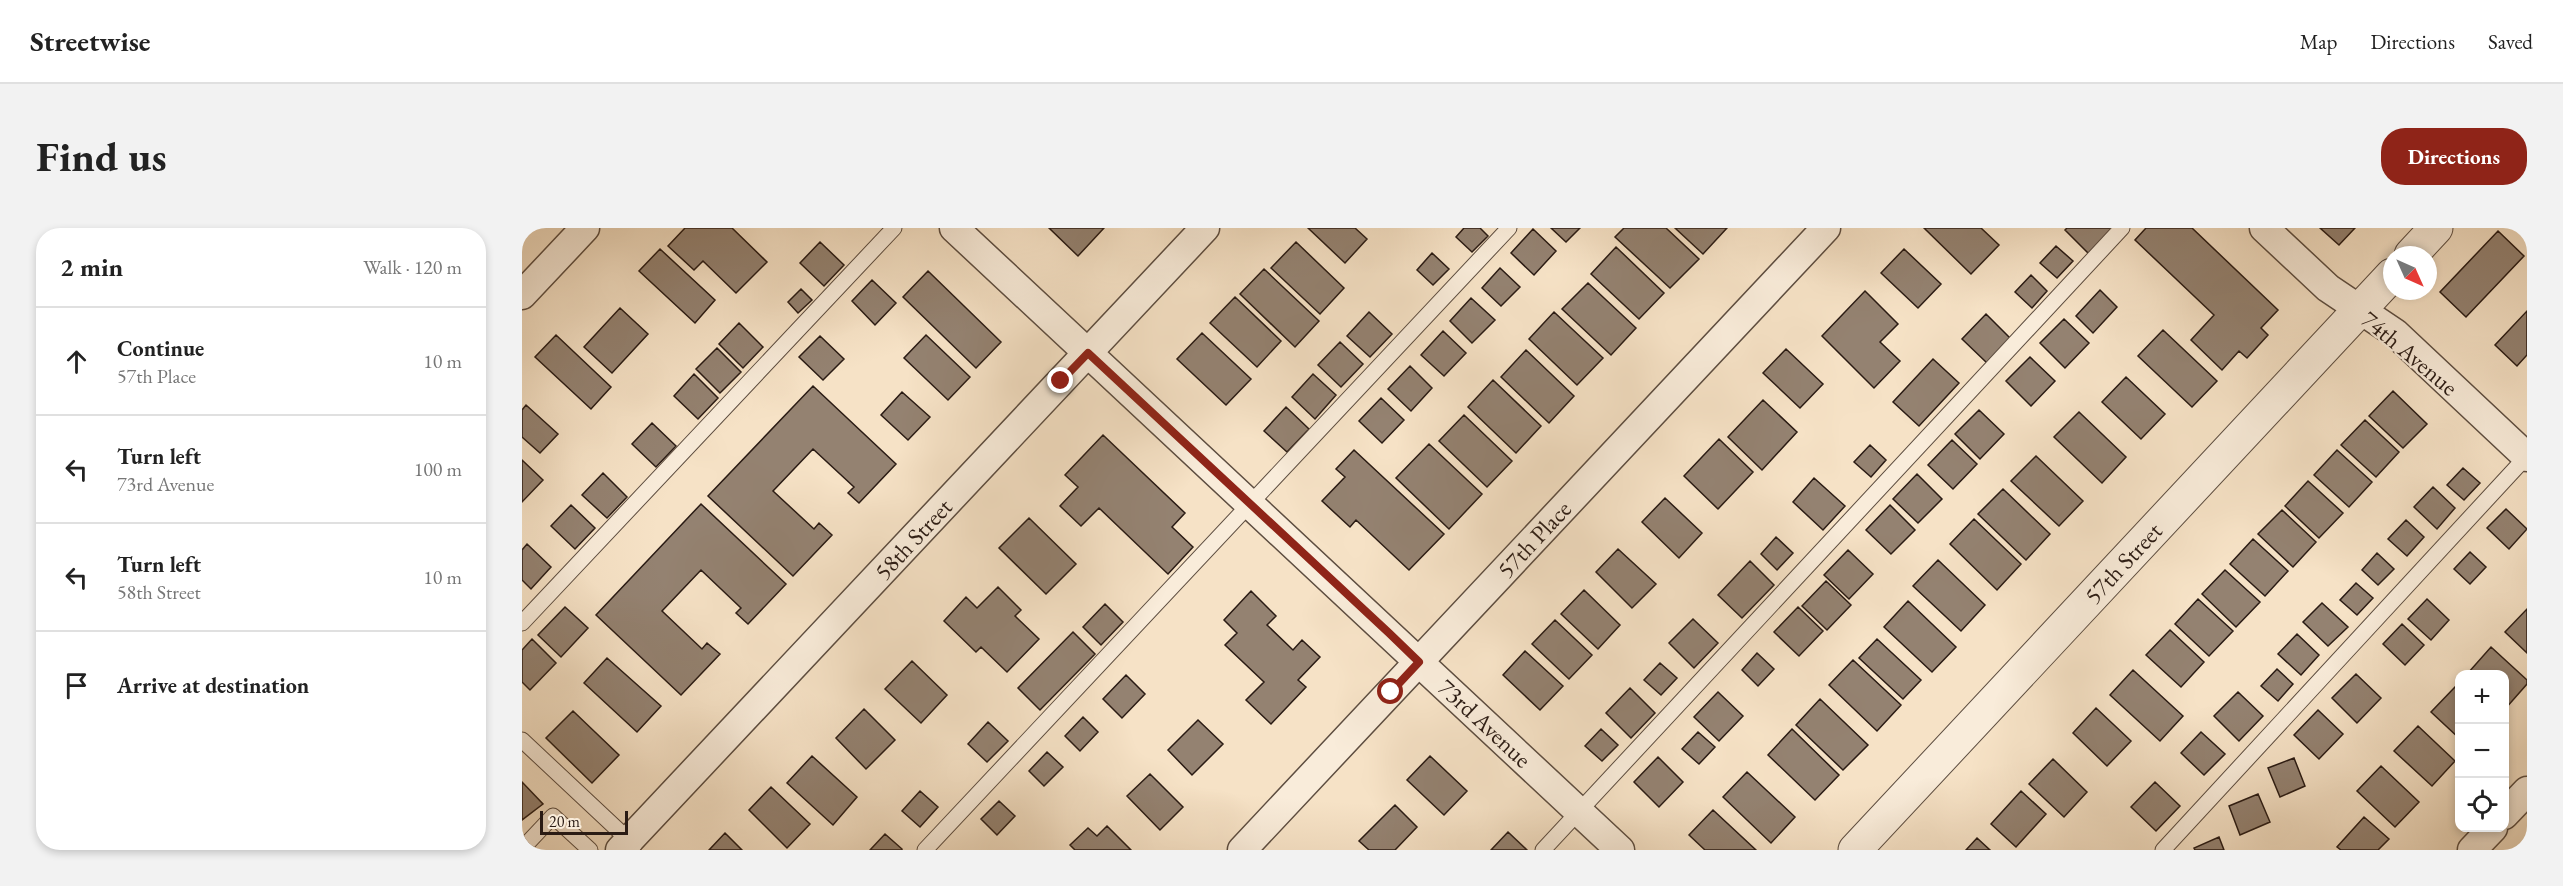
<!DOCTYPE html>
<html lang="en">
<head>
<meta charset="utf-8">
<style>
  :root { --surface:#fff; --page:#f2f2f2; --text:#222; --muted:#767676; --line:#e0e0e0; --accent:#8f2418 }
  body { margin:0; font-family:"EB Garamond",serif; background:var(--page); color:var(--text) }
  .controls { position:absolute; right:18px; bottom:18px; display:grid; overflow:hidden; border-radius:12px; box-shadow:0 3px 9px #0003 }
  .controls button { width:54px; height:54px; display:grid; place-items:center; padding:0; border:0; border-bottom:2px solid var(--line); background:var(--surface); color:var(--text); font:30px sans-serif }
  .compass { position:absolute; left:1861px; top:18px; width:54px; height:54px; border-radius:50%; background:var(--surface); box-shadow:0 3px 9px #0003; rotate:135deg }
  .scale { position:absolute; left:18px; bottom:15px; width:88px; box-sizing:border-box; padding-left:6px; border:3px solid #2a1b14; border-top:0; font-size:16px; line-height:21px; white-space:nowrap; color:#2a1b14; -webkit-text-stroke:4px #f9ecda; paint-order:stroke }
  .stop { position:absolute; width:18px; height:18px; margin:-14px; border:4px solid #8f2418; border-radius:50%; background:#fff }
  .stop.end { background:#8f2418; border-color:#fff; box-shadow:0 2px 6px #0008 }
  .list { margin:0; padding:0; list-style:none }
  h2 { display:flex; justify-content:space-between; align-items:center; height:78px; margin:0; padding:0 24px; font-size:26px }
  h2 small { font-size:20px; font-weight:400; color:var(--muted) }
  .list li { display:grid; grid-template-columns:39px 1fr auto; gap:18px; align-items:center; box-sizing:border-box; height:108px; padding:0 24px; border-top:2px solid var(--line) }
  .list b { display:block; font-size:22px; white-space:nowrap }
  .list p { margin:0; font-size:20px; white-space:nowrap; color:var(--muted) }
  .list em { font-size:20px; font-style:normal; color:var(--muted) }
  .icon { flex:none; width:33px; height:33px; fill:none; stroke:currentColor; stroke-width:2; stroke-linecap:round; stroke-linejoin:round }
  .map { position:relative; flex:none; width:2005px; height:622px; overflow:hidden; border-radius:24px }
  header { display:flex; align-items:center; gap:36px; box-sizing:border-box; height:84px; padding:0 30px; background:var(--surface); border-bottom:2px solid var(--line) }
  header strong { font-size:28px }
  nav { display:flex; gap:33px; margin-inline-start:auto; font-size:21px }
  .intro { display:flex; align-items:center; justify-content:space-between; box-sizing:border-box; height:144px; padding:0 36px }
  h1 { margin:0; font-size:42px }
  .button { padding:15px 27px; border-radius:24px; background:var(--accent); color:#fff; font-size:21px; font-weight:700 }
  main { display:flex; gap:36px; padding:0 36px }
  aside { flex:1; background:var(--surface); border-radius:24px; box-shadow:0 3px 9px #0003 }
  .map>svg:first-child { display:block }
  .building { fill:#948271; stroke:#2a1b14; stroke-width:1.5 }
  .lines { fill:none; stroke-linecap:round; stroke-linejoin:round }
  .service-casing { stroke:#5d4d40; stroke-width:17 }
  .minor-casing { stroke:#5d4d40; stroke-width:31 }
  .tertiary-casing { stroke:#5d4d40; stroke-width:35 }
  .service { stroke:#f9ecda; stroke-width:15 }
  .minor { stroke:#f9ecda; stroke-width:28 }
  .tertiary { stroke:#f9ecda; stroke-width:33 }
  .route { stroke:#8f2418; stroke-width:8 }
  .labels { text-anchor:middle; dominant-baseline:central; stroke-width:4.5; stroke-linejoin:round; paint-order:stroke }
  .street-label { font-size:24px; fill:#2a1b14; stroke:#f9ecda }
</style>
</head>
<body>
<header>
<strong>Streetwise</strong>
<nav><a>Map</a><a>Directions</a><a>Saved</a></nav>
</header>
<div class="intro"><h1>Find us</h1><a class="button">Directions</a></div>
<main>
<aside>
<h2>2 min<small>Walk · 120 m</small></h2>
<ul class="list">
<li><svg class="icon" aria-label="ahead" viewBox="0 0 24 24"><path d="M12 20V5M6 11l6-6 6 6"/></svg><div><b>Continue</b><p>57th Place</p></div><em>10 m</em></li>
<li><svg class="icon" aria-label="left" viewBox="0 0 24 24"><path d="M17 20v-9H6M10 6l-5 5 5 5"/></svg><div><b>Turn left</b><p>73rd Avenue</p></div><em>100 m</em></li>
<li><svg class="icon" aria-label="left" viewBox="0 0 24 24"><path d="M17 20v-9H6M10 6l-5 5 5 5"/></svg><div><b>Turn left</b><p>58th Street</p></div><em>10 m</em></li>
<li><svg class="icon" aria-label="arrive" viewBox="0 0 24 24"><path d="M6 21V4h12l-3 4 3 4H6"/></svg><div><b>Arrive at destination</b></div></li>
</ul>
</aside>
<div class="map">
<svg width="2005" height="622" viewBox="0 0 2005 622">
  <rect width="100%" height="100%" fill="#f6e2c6"/>
  <filter id="stains"><feTurbulence type="fractalNoise" baseFrequency=".00333" numOctaves="4"/><feColorMatrix values="0 0 0 0 .2 0 0 0 0 .09 0 0 0 0 .02 0 0 0 .5 -.17"/></filter>
  <radialGradient id="worn" r=".72"><stop offset=".6" stop-color="#630" stop-opacity="0"/><stop offset="1" stop-color="#630" stop-opacity=".3"/></radialGradient>
  <!-- building -->
  <path class="building" d="M163 0H210L245 34 214 65 181 33 172 42 146 18Z
    M527 0H582L556 28Z
    M786 0H833L845 11 823 35Z
    M942 0H958L966 8 950 24 934 9Z
    M1029 0H1058L1044 14Z
    M1102 0H1144L1177 31 1148 60 1093 9Z
    M1153 0H1205L1181 26Z
    M1402 0H1459L1477 17 1449 46Z
    M1545 0H1590L1568 27 1543 2Z
    M1624 0H1670L1756 82 1739 100 1746 107 1725 130 1717 123 1700 142 1669 112 1692 87 1613 12Z
    M1798 0H1833L1817 17Z
    M1011 1 1034 23 1012 47 989 25Z
    M1976 3 2002 28 1944 89 1918 64Z
    M298 14 322 37 302 58 278 35Z
    M774 14 822 60 798 86 749 40Z
    M1534 18 1551 33 1535 50 1518 35Z
    M1094 19 1142 65 1117 91 1069 46Z
    M138 21 193 72 173 95 117 43Z
    M1382 21 1419 56 1396 80 1359 45Z
    M910 25 927 41 911 57 895 42Z
    M978 40 998 59 979 78 960 60Z
    M742 41 797 93 773 119 718 66Z
    M406 43 479 114 454 140 381 69Z
    M1509 47 1525 63 1510 80 1493 64Z
    M350 52 374 75 353 97 330 73Z
    M1066 55 1114 100 1089 127 1040 81Z
    M279 61 290 72 276 85 266 74Z
    M1578 62 1595 79 1571 105 1554 88Z
    M1343 63 1376 96 1358 114 1378 133 1352 160 1300 108Z
    M713 69 759 113 735 139 688 95Z
    M949 70 973 92 950 115 928 93Z
    M98 80 126 106 90 145 62 119Z
    M2005 83V127L1995 138 1973 117Z
    M847 84 870 106 848 129 825 108Z
    M1032 84 1081 130 1055 157 1007 111Z
    M1464 86 1489 111 1465 135 1440 111Z
    M1542 91 1567 115 1543 140 1518 115Z
    M217 95 241 119 221 140 197 116Z
    M1641 102 1695 153 1670 179 1616 128Z
    M921 103 944 125 922 148 899 127Z
    M680 105 729 151 704 177 655 131Z
    M34 107 89 159 69 181 13 129Z
    M404 107 448 149 426 172 382 130Z
    M298 108 322 131 301 152 277 129Z
    M818 114 841 136 819 159 796 137Z
    M195 120 219 144 198 165 174 141Z
    M1264 121 1301 156 1278 180 1241 145Z
    M1004 122 1052 168 1027 195 979 149Z
    M1508 129 1533 153 1509 178 1484 153Z
    M1411 131 1437 155 1397 198 1371 174Z
    M888 138 910 160 889 183 866 161Z
    M172 146 196 170 176 191 152 168Z
    M791 146 814 167 793 191 770 169Z
    M1604 149 1643 186 1619 211 1580 174Z
    M971 152 1019 198 994 225 946 179Z
    M291 158 374 236 337 275 326 265 332 259 291 221 251 263 292 301 297 295 310 307 271 348 186 268Z
    M1871 163 1905 196 1881 220 1847 188Z
    M380 164 408 189 386 212 359 187Z
    M859 170 882 192 860 215 837 193Z
    M1241 172 1275 204 1240 242 1206 209Z
    M4 177 36 206 18 225 0 209V182Z
    M764 179 787 201 765 224 742 203Z
    M1457 182 1482 206 1458 231 1433 206Z
    M1557 184 1604 229 1580 255 1532 209Z
    M942 187 990 233 965 259 917 213Z
    M1843 192 1877 224 1854 249 1819 217Z
    M130 195 154 218 134 239 110 216Z
    M581 207 663 285 650 299 671 319 646 346 577 280 559 298 538 278 556 259 543 247Z
    M1197 211 1231 244 1196 281 1162 248Z
    M1430 212 1455 236 1431 261 1406 237Z
    M907 216 960 266 927 301 874 250Z
    M1348 217 1364 232 1349 249 1332 234Z
    M832 222 922 306 887 342 834 292 828 299 800 273 823 249 814 241Z
    M1815 222 1850 254 1827 279 1792 247Z
    M1514 228 1561 273 1537 298 1489 253Z
    M0 232 21 252 0 274Z
    M1941 240 1958 255 1942 272 1925 257Z
    M81 245 105 269 85 290 60 267Z
    M1395 246 1420 271 1396 295 1371 271Z
    M1292 250 1323 278 1301 302 1271 274Z
    M1786 253 1821 285 1797 310 1763 278Z
    M1911 259 1933 280 1915 301 1892 279Z
    M1481 261 1528 306 1504 332 1456 286Z
    M1143 270 1180 305 1157 330 1120 294Z
    M179 276 264 356 226 396 214 385 219 380 179 342 140 383 180 421 185 415 198 426 159 467 74 387Z
    M49 277 73 300 53 321 29 298Z
    M1368 277 1393 302 1369 326 1344 302Z
    M1984 281 2005 301 1987 321 1965 300Z
    M1760 282 1794 314 1771 339 1736 306Z
    M507 290 554 336 524 366 477 320Z
    M1452 291 1499 336 1475 362 1428 316Z
    M1884 292 1902 309 1885 328 1866 311Z
    M1254 309 1271 325 1255 342 1239 326Z
    M1731 311 1766 343 1743 368 1708 336Z
    M5 316 29 339 9 361 0 352V322Z
    M1096 321 1134 356 1110 380 1074 344Z
    M1326 322 1351 346 1327 371 1302 347Z
    M1948 324 1964 339 1948 356 1932 341Z
    M1855 325 1872 341 1856 357 1840 342Z
    M1416 332 1463 377 1439 403 1391 358Z
    M1228 333 1252 357 1220 390 1196 367Z
    M1703 342 1738 374 1714 399 1680 366Z
    M1304 353 1329 377 1305 402 1280 378Z
    M1834 355 1851 370 1835 387 1818 372Z
    M476 359 499 382 493 388 517 411 485 444 459 419 454 424 422 393 444 369 455 380Z
    M1062 362 1098 397 1076 421 1039 386Z
    M729 363 754 388 745 397 771 422 780 412 798 429 776 452 784 459 749 496 724 472 742 454 703 417 715 405 702 392Z
    M1676 371 1711 403 1687 428 1653 396Z
    M1905 371 1927 392 1909 412 1886 391Z
    M1386 373 1434 419 1410 444 1362 399Z
    M1800 375 1826 399 1806 418 1781 394Z
    M583 376 601 394 579 417 561 399Z
    M43 379 66 400 39 429 16 407Z
    M1276 379 1301 403 1277 428 1252 404Z
    M2005 381V425L1983 404Z
    M1171 391 1196 415 1172 440 1147 415Z
    M1033 392 1070 427 1047 451 1010 416Z
    M1880 396 1902 417 1883 437 1861 416Z
    M1648 402 1682 434 1659 459 1624 427Z
    M551 404 573 426 518 482 496 460Z
    M1775 406 1797 427 1779 447 1756 426Z
    M10 411 34 435 8 462 0 454V422Z
    M1355 411 1399 452 1381 471 1337 430Z
    M1969 419 2005 452V456L1984 480 1982 446 1946 445Z
    M1003 423 1041 458 1018 482 981 447Z
    M1235 425 1252 441 1236 458 1220 442Z
    M85 430 139 478 115 504 62 455Z
    M1331 432 1379 477 1355 503 1307 457Z
    M390 433 425 467 399 495 363 461Z
    M1138 435 1155 450 1139 467 1122 452Z
    M1755 441 1771 456 1756 473 1739 458Z
    M1611 442 1661 488 1638 513 1588 467Z
    M1834 446 1859 470 1835 495 1810 470Z
    M604 447 623 466 600 490 581 471Z
    M1933 459 1938 463V511L1909 484Z
    M1108 460 1133 485 1109 510 1084 485Z
    M1196 464 1221 488 1197 513 1172 489Z
    M1716 464 1741 488 1717 513 1692 488Z
    M1298 471 1346 517 1321 542 1274 497Z
    M1574 480 1609 513 1585 538 1551 505Z
    M342 481 373 512 344 541 314 510Z
    M1796 482 1821 506 1797 531 1772 507Z
    M51 483 97 527 70 555 24 510Z
    M561 489 576 504 558 523 543 508Z
    M676 492 701 516 670 547 646 522Z
    M466 494 486 513 465 534 446 516Z
    M1896 498 1933 533 1910 558 1872 523Z
    M1079 501 1096 517 1080 533 1063 518Z
    M1270 501 1317 547 1293 572 1246 527Z
    M1176 504 1193 519 1177 536 1160 521Z
    M1679 504 1703 526 1682 547 1659 525Z
    M525 524 541 539 522 558 507 543Z
    M290 528 335 569 311 597 265 555Z
    M908 528 945 563 922 587 885 552Z
    M1136 529 1161 554 1137 579 1112 554Z
    M1772 530 1783 558 1758 569 1746 540Z
    M1531 531 1565 564 1542 589 1507 556Z
    M1859 538 1897 574 1873 599 1835 563Z
    M1225 544 1273 589 1249 615 1201 569Z
    M628 546 661 579 638 602 605 568Z
    M0 554 21 576 0 592Z
    M1633 554 1658 578 1634 603 1609 579Z
    M249 559 288 596 265 620 227 582Z
    M398 563 416 579 398 599 380 583Z
    M1499 563 1524 586 1494 619 1469 596Z
    M1736 566 1748 594 1718 607 1707 578Z
    M477 573 493 588 475 607 459 591Z
    M873 577 895 599 873 622H847L837 613Z
    M1191 582 1234 622H1183L1167 607Z
    M1842 589 1867 611 1856 622H1819L1815 619Z
    M585 598 609 622H553L548 617 566 600 575 608Z
    M986 604 1005 622H969Z
    M203 605 220 622H187Z
    M363 606 380 621V622H348Z
    M1697 609 1702 622H1673L1672 620Z
    M1455 610 1468 622H1444Z"/>
  <g class="lines">
    <defs>
      <path id="service" d="M0 395 372 0
        M0 512 112 617
        M0 621 31 588 68 622
        M403 622 987 0
        M1021 622 1600 0
        M1641 622 2004 229"/>
      <path id="minor" d="M432 0 1098 622
        M1742 0 1806 60 1873 105 2005 229
        M0 67 63 0
        M1982 587 2005 563
        M98 622 683 0
        M720 622 1304 0
        M1950 622 1971 600"/>
      <path id="tertiary" d="M1889 27 1914 0
        M1333 622 1870 47"/>
    </defs>
    <!-- service casing -->
    <use href="#service" class="service-casing"/>
    <!-- minor casing -->
    <use href="#minor" class="minor-casing"/>
    <!-- tertiary casing -->
    <use href="#tertiary" class="tertiary-casing"/>
    <!-- service -->
    <use href="#service" class="service"/>
    <!-- minor -->
    <use href="#minor" class="minor"/>
    <!-- tertiary -->
    <use href="#tertiary" class="tertiary"/>
  </g>
  <g class="lines">
    <!-- route -->
    <path class="route" d="M539 153 566 125 867 405 897 434 869 464"/>
  </g>
  <g class="labels">
    <!-- street labels -->
    <g class="street-label">
      <text transform="translate(1888 125) rotate(40)">74th Avenue</text>
      <text transform="translate(391 311) rotate(-47)">58th Street</text>
      <text transform="translate(1012 311) rotate(-47)">57th Place</text>
      <text transform="translate(1601 335) rotate(-47)">57th Street</text>
      <text transform="translate(963 495) rotate(43)">73rd Avenue</text>
    </g>
  </g>
  <rect width="100%" height="100%" filter="url(#stains)"/>
  <rect width="100%" height="100%" fill="url(#worn)"/>
</svg>
<div class="controls">
<button>+</button>
<button>−</button>
<button><svg class="icon" aria-label="locate" viewBox="0 0 24 24"><circle cx="12" cy="12" r="6"/><path d="M12 2v4M12 18v4M2 12h4M18 12h4"/></svg></button>
</div>
<svg class="compass" viewBox="-18 -18 36 36"><path d="M0-13l5 13h-10z" fill="#e53935"/><path d="M0 13l5-13h-10z" fill="#767676"/></svg>
<div class="scale">20 m</div>
<div class="stop" style="left:869px;top:464px"></div>
<div class="stop end" style="left:539px;top:153px"></div>
</div>
</main>
</body>
</html>
